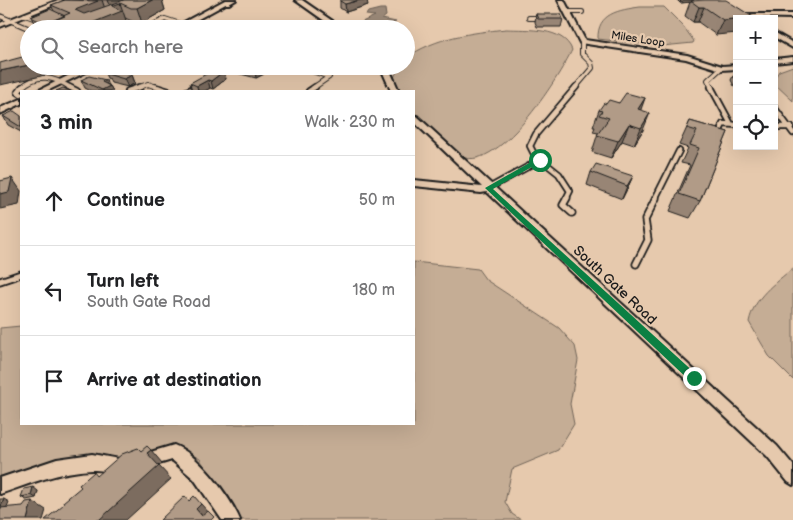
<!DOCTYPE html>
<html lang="en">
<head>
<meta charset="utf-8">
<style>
  :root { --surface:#fff; --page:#f2f2f2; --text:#202124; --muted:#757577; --line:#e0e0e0 }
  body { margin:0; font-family:"Balsamiq Sans",sans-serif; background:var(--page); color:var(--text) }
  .controls { position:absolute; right:15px; top:15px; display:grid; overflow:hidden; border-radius:0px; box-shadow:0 5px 20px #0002 }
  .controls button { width:45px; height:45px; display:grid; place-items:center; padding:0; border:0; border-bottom:1px solid var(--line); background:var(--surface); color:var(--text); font:25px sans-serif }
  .stop { position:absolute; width:15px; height:15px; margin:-11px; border:4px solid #0b8043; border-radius:50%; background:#fff }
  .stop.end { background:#0b8043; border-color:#fff; box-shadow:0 1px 5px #0008 }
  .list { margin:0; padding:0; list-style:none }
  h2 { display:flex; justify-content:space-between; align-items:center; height:65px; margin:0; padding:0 20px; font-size:21px }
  h2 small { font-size:16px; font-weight:400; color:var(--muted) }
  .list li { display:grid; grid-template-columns:32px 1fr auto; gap:15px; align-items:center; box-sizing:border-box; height:90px; padding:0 20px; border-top:1px solid var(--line) }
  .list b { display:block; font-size:19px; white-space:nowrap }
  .list p { margin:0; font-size:16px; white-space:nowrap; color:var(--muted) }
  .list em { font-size:16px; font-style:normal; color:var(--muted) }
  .icon { flex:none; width:28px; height:28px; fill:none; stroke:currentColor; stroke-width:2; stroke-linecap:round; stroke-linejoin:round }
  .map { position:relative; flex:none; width:793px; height:520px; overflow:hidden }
  .search { position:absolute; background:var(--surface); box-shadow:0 5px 20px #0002; left:20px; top:20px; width:395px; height:55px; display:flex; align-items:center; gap:12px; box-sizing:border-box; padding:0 18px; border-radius:28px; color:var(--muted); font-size:19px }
  .panel { position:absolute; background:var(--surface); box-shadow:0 5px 20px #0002; left:20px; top:90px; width:395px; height:335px; border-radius:0px }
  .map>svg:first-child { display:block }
  .green { fill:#c5ad95; stroke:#706458 }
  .water { fill:#9b8978; stroke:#685d53 }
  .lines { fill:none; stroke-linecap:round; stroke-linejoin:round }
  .service-far2-casing { stroke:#1c1c1c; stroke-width:6 }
  .service-far1-casing { stroke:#1c1c1c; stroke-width:8 }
  .service-casing { stroke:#1c1c1c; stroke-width:9 }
  .minor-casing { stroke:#1c1c1c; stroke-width:4 }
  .tertiary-casing { stroke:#1c1c1c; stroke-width:4 }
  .service-far2 { stroke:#e6c9ad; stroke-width:4 }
  .service-far1 { stroke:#e6c9ad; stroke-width:4.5 }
  .service { stroke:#e6c9ad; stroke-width:5.5 }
  .minor { fill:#e6c9ad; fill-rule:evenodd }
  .tertiary { fill:#e6c9ad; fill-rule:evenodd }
  .wall { fill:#988574; stroke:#1c1c1c }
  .shaded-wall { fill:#7c6c5e; stroke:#1c1c1c }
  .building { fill:#b19b87; stroke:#1c1c1c }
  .route { fill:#0b8043 }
  .labels { text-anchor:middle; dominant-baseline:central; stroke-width:4.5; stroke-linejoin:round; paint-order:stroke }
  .far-street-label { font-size:11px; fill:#1c1c1c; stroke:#e6c9ad }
  .street-label { font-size:14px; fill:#1c1c1c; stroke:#e6c9ad }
</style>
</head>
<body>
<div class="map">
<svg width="793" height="520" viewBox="0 0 793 520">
  <rect width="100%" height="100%" fill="#e6c9ad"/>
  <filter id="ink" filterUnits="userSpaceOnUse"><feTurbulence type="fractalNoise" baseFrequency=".02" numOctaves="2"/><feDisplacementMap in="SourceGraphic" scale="10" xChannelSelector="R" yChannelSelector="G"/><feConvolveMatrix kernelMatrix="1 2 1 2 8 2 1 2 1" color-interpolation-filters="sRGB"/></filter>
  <g filter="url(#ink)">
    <!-- green -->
    <path class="green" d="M640 7H664L683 26 694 41 693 43 662 46 598 39C597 13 619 10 640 7Z
      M506 29C528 30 563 27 572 50 559 77 496 179 458 155 441 145 427 125 414 112V91H402L393 80 399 66H406V58C436 37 470 33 506 29Z
      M793 66V101L774 83V74L776 76 779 71Z
      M414 262 478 269 486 280 559 328 575 346 578 360 570 404 574 424 558 450 512 469 505 502 512 514 521 520H238L200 459 185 451 172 450 53 472 0 492V328L21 326V424H414Z
      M793 268V380L769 356 749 322C754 297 774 284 793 268Z"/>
    <!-- water -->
    <path class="water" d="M380 9H385L386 16 382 19 396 22 387 26C378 23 371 27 362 22L375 16 366 15 368 12Z"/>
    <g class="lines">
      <defs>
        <path id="service-far2" d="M567 12H582
          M25 15 39 20
          M0 16 30 29
          M529 18H542
          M146 29 165 19 195 29
          M299 66 329 77 313 88
          M218 74 232 66
          M21 88C38 72 54 77 71 88
          M137 88 148 84 160 88
          M193 88 197 86
          M575 88 592 68 591 63 582 54V42
          M712 88 708 80 721 68"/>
        <path id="service-far1" d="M69 87 77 91
          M156 87 169 91
          M711 87 731 124
          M128 91 140 87
          M187 91 196 87
          M309 91 315 87
          M21 94 18 92 22 87
          M774 107 793 133
          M774 127H791
          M717 137 723 124 737 125
          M489 188 540 160
          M566 199 570 191 559 174 534 154 530 146 536 134 576 87
          M655 199 679 151"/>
        <path id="service" d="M567 198 563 205 572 213
          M636 264 648 240 645 220 656 198
          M0 281 21 274"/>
        <path id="minor" d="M58 0H67L0 27V23Z
          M225 0H233L180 29H171Z
          M295 0H302L344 29H336Z
          M558 0H564L585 40 687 55 722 66 737 65V69L721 70 686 59 580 43Z
          M743 14H793V18L745 17 743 16Z
          M774 32 793 43V48L774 37Z
          M793 57V61L774 63V59Z
          M88 66H99L47 91H37Z
          M380 66H388L399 91H391Z
          M21 99V104L0 114V108Z
          M414 116H417L777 446 793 465V485L788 482 767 456 487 192 481 193 414 186V180L482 187 414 122Z
          M174 445C198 454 230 496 240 520H222L194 479 172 460 142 469 137 466 134 461 137 456Z
          M92 454 130 461 133 466 130 471C118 476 104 469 92 470 60 471 29 484 0 494V478L57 459Z"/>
        <path id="tertiary" d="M226 0H236L229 4H226Z"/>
      </defs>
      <!-- service-far2 casing -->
      <use href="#service-far2" class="service-far2-casing"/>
      <!-- service-far1 casing -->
      <use href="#service-far1" class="service-far1-casing"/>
      <!-- service casing -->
      <use href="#service" class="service-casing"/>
      <!-- minor casing -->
      <use href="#minor" class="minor-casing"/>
      <!-- tertiary casing -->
      <use href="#tertiary" class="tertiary-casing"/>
      <!-- service-far2 -->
      <use href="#service-far2" class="service-far2"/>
      <!-- service-far1 -->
      <use href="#service-far1" class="service-far1"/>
      <!-- service -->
      <use href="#service" class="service"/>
      <!-- minor -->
      <use href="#minor" class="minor"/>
      <!-- tertiary -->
      <use href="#tertiary" class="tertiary"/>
    </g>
    <!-- wall -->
    <path class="wall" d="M65 0H162L165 10 142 23H136L125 18 128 26 120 29H38L37 28 31 17 54 11 51 5Z
      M677 0H694L693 1 753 17 716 35 698 22H693L685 16 690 2 680 3Z
      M340 1 368 5 346 12 340 8Z
      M536 14 563 19 561 27H537L535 22Z
      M231 66H262L264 74 256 78 237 73V71L232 69Z
      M103 69 132 75 135 83 128 87 111 83 109 79 107 78Z
      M224 71 226 79 213 89 210 88 205 91H192L190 83Z
      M733 76H737V86H734L731 80Z
      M81 80 110 86 113 91H91L85 88Z
      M645 98 640 110 643 130 634 145 622 141 611 158 592 152 598 133 593 132 595 127H593L599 110 606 104 619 103Z
      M3 116H21V132L8 125Z
      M690 121 728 132 700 201 690 218 670 211 690 165 681 163 688 148 679 145Z
      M591 172 633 176 627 189 622 199 587 185Z
      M38 491 36 498 26 500 21 497Z"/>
    <!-- shaded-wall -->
    <path class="shaded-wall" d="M94 0H102L105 9 82 25 75 10Z
      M108 0H137L120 3 128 26 120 29H77L113 13Z
      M152 0H162L165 10 142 23 137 8Z
      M360 0H367L368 5 346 12 345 4Z
      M681 0H694L693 2 680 3Z
      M699 7H704L698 22H693Z
      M65 16 52 21 55 29H47L45 24Z
      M737 19V33L716 35 723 20Z
      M29 65V66H77L37 77 0 85V71Z
      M261 66H262L264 74 256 78 255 70Z
      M224 71 226 79 213 89 211 81Z
      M132 75 135 83 128 87 124 79Z
      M106 80 108 87 110 86 113 91H103L102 82Z
      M208 80 210 88 205 91H198L197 86Z
      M645 98 639 115 632 126 638 109Z
      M650 113 643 130 634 145 641 128Z
      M629 124 622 141 611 158 618 141Z
      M633 176 627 189 622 199 627 186Z
      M12 178 21 191 19 205 0 209V194Z
      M151 450 162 463 159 466 171 479 126 520H99L147 453Z
      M33 487 38 491 36 498 31 495Z
      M4 499 9 502 4 514 0 509Z
      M32 501 46 510 43 520H27Z
      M201 504 211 515 206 520 196 509Z"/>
    <!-- building -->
    <path class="building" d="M65 0 98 1 75 10 84 14 124 0H152L137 8H131L120 3 112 6 122 11 77 29H71L52 21 70 13 51 5Z
      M342 0H360L345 4 340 1Z
      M705 0H726L753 17 723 20 704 7H699L691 1Z
      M50 9 65 16 45 24 31 17Z
      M536 14H561L563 19H538Z
      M368 24 374 28 367 29 363 26Z
      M29 52V65L0 71V63L26 56 24 53Z
      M110 66H112L132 75 124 79 107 74 110 73 103 69Z
      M239 66H261L255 70Z
      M217 68 224 71 211 81 208 80 197 86 190 83Z
      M89 76 106 80 102 82 110 86 102 90 81 80Z
      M733 76H737V81Z
      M63 88 71 91H56Z
      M626 93 645 98 638 109 650 113 641 128 629 124 618 141 597 135 609 118 599 115 602 111 599 110 604 103 606 104 609 100 619 103Z
      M14 111 21 116V127L3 116Z
      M690 121 728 132 700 201 679 194 699 148 690 145 697 131 687 128Z
      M596 164 633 176 627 186 591 172Z
      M12 178 9 192 0 194V181Z
      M147 446 151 450 147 453 159 466 99 520H45L64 504 63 502 81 487 79 485 94 472 97 476 122 454 138 448 141 451Z
      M33 487 31 495 21 497 24 489Z
      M185 496 189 501 194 496 201 504 196 509 202 516 208 511 214 517 211 520H160Z
      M0 499H4L0 508Z
      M32 501 27 520H0V508L23 506 26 502Z"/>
  </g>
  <!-- route -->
  <path class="route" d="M538 158 544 160 493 189 697 375V381H690L485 188Z"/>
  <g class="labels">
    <!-- far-street labels -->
    <g class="far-street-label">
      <text transform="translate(638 39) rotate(9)">Miles Loop</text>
    </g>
    <!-- street labels -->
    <g class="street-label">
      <text transform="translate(615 285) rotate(43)">South Gate Road</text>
    </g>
  </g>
</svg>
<div class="controls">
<button>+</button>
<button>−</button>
<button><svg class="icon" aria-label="locate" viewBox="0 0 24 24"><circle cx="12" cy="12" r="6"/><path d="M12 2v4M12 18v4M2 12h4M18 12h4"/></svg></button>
</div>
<div class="stop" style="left:540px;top:160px"></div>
<div class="stop end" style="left:694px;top:378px"></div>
<div class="search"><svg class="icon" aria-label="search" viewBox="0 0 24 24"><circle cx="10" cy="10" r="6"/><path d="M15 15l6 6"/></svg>Search here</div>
<section class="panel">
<h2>3 min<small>Walk · 230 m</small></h2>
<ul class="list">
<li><svg class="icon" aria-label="ahead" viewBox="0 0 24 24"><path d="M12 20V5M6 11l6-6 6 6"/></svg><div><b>Continue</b></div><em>50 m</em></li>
<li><svg class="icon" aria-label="left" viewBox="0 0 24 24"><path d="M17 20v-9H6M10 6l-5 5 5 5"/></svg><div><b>Turn left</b><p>South Gate Road</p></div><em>180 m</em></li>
<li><svg class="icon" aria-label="arrive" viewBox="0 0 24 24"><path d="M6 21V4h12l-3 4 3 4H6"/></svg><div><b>Arrive at destination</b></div></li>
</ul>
</section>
</div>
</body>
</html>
